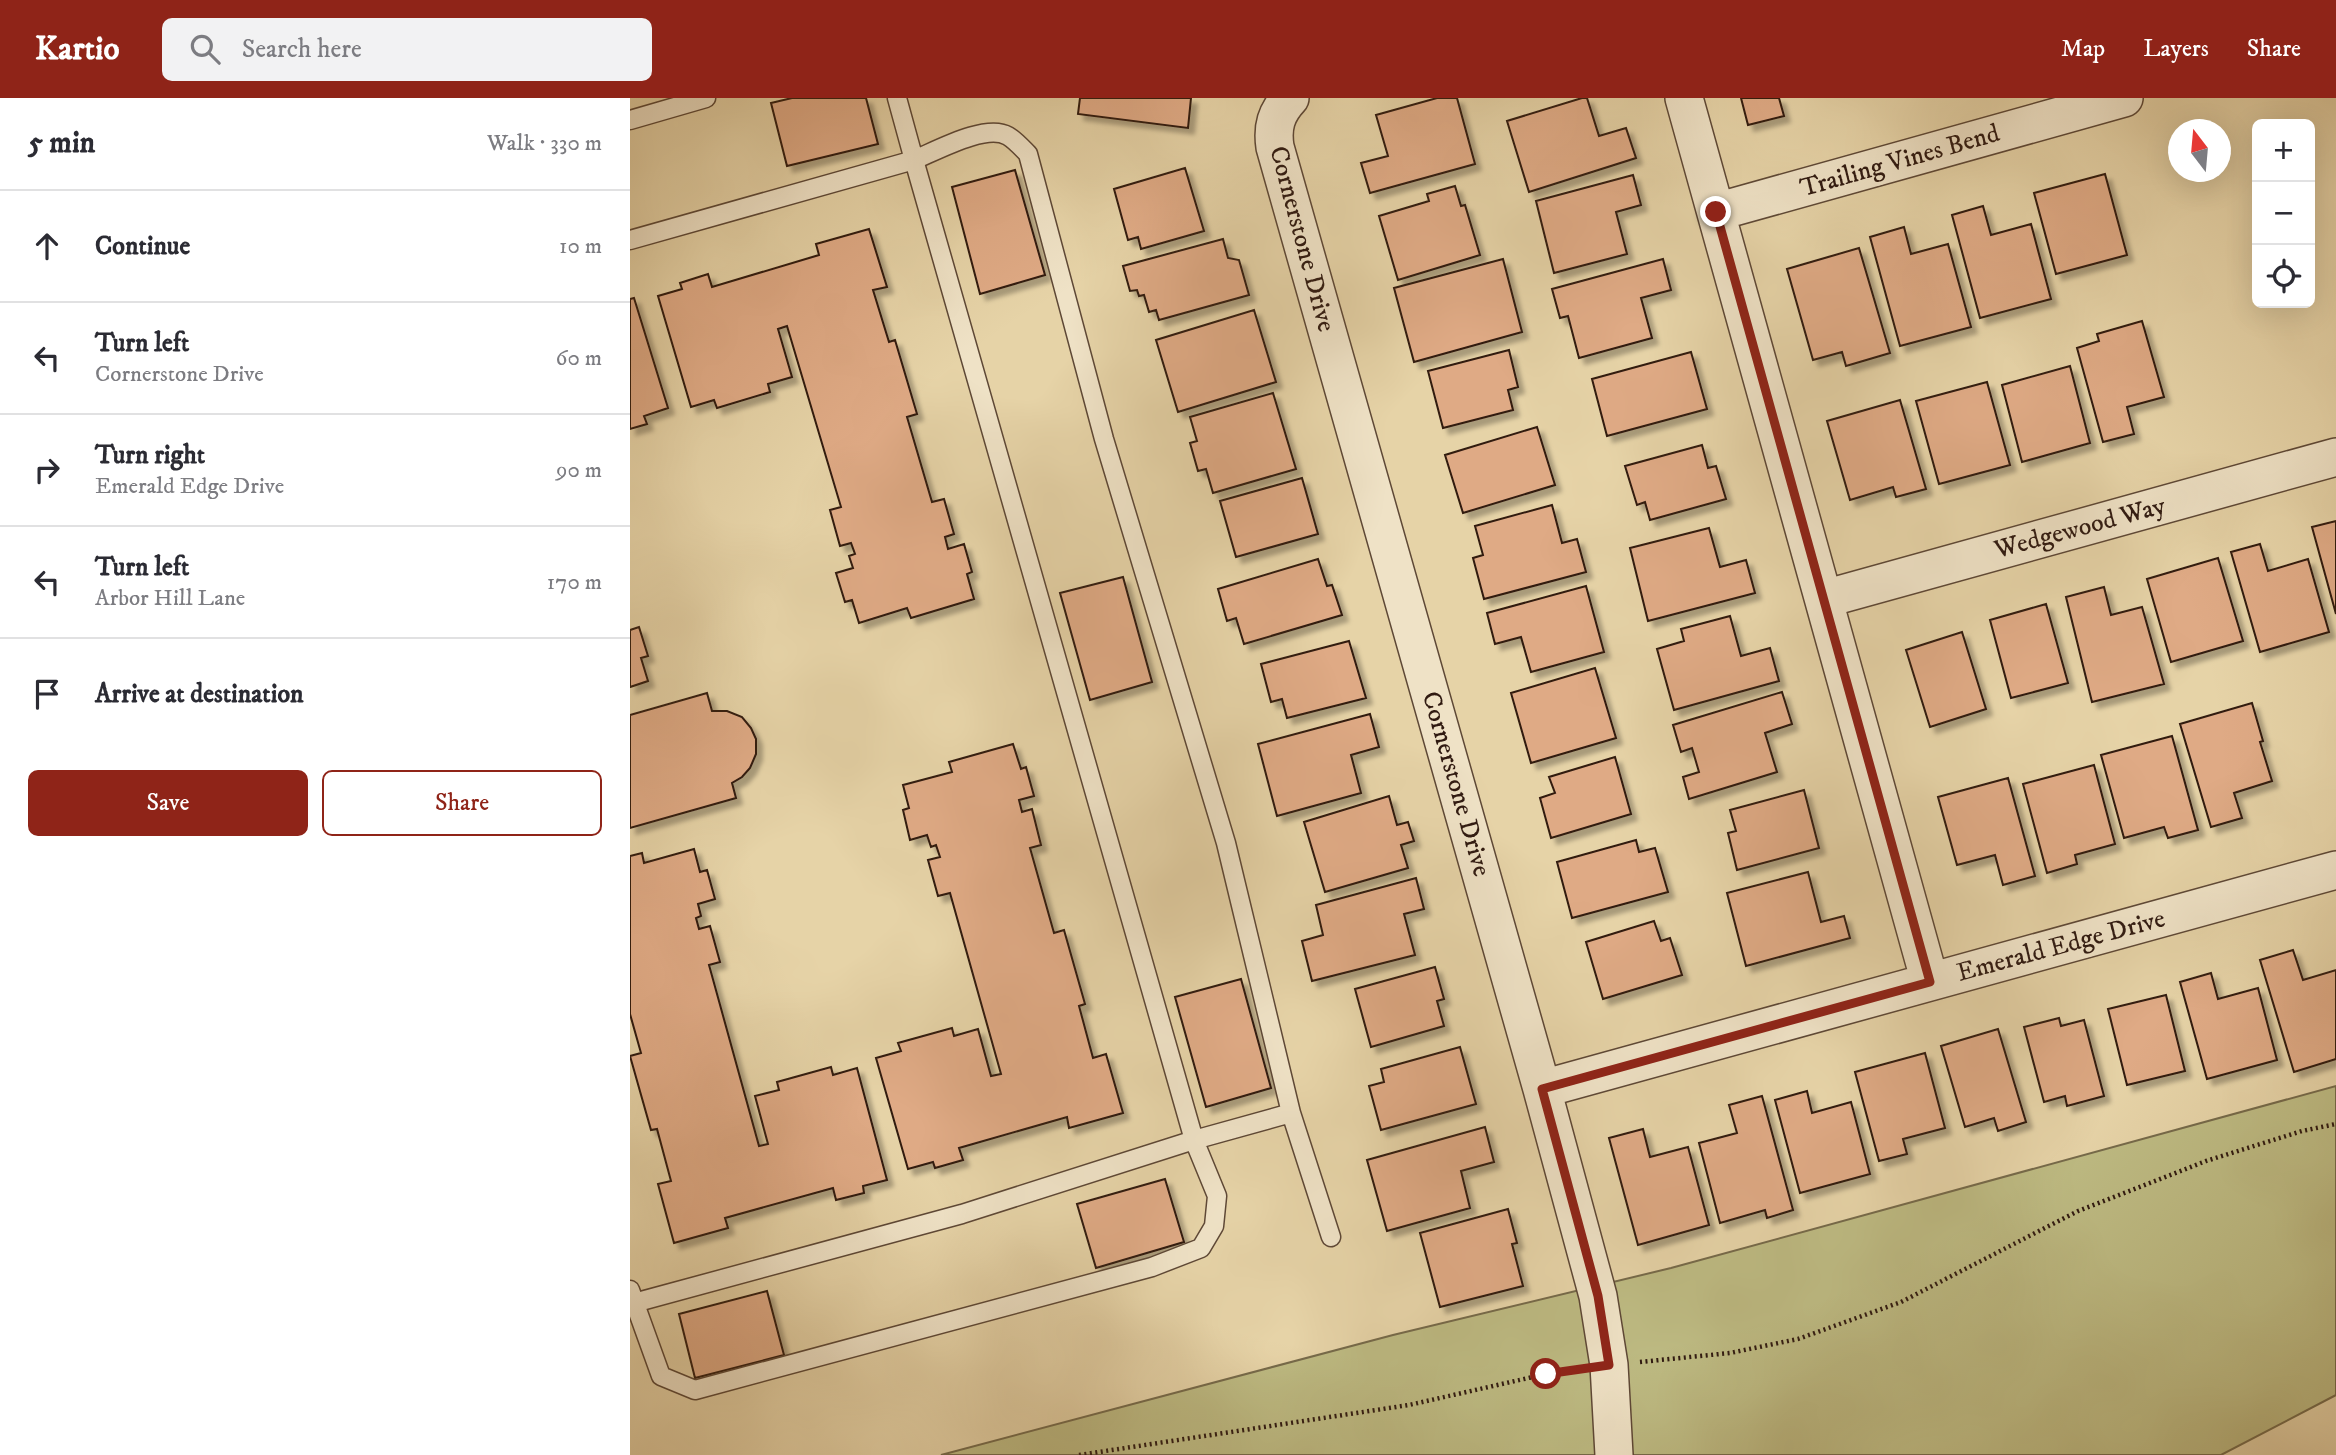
<!DOCTYPE html>
<html lang="en">
<head>
<meta charset="utf-8">
<style>
  :root { --surface:#fff; --page:#f2f2f3; --text:#2b2b33; --muted:#7c7c81; --line:#e1e1e2; --accent:#8f2418 }
  body { margin:0; font-family:"IM FELL DW Pica",serif; background:var(--page); color:var(--text) }
  .controls { position:absolute; right:21px; top:21px; display:grid; overflow:hidden; border-radius:10px; box-shadow:0 7px 28px #0002 }
  .controls button { width:63px; height:63px; display:grid; place-items:center; padding:0; border:0; border-bottom:2px solid var(--line); background:var(--surface); color:var(--text); font:35px sans-serif }
  .compass { position:absolute; left:1538px; top:21px; width:63px; height:63px; border-radius:50%; background:var(--surface); box-shadow:0 7px 28px #0002; rotate:344deg }
  .stop { position:absolute; width:21px; height:21px; margin:-16px; border:5px solid #8f2418; border-radius:50%; background:#fff }
  .stop.end { background:#8f2418; border-color:#fff; box-shadow:0 2px 7px #0008 }
  .list { margin:0; padding:0; list-style:none }
  h2 { display:flex; justify-content:space-between; align-items:center; height:91px; margin:0; padding:0 28px; font-size:30px }
  h2 small { font-size:23px; font-weight:400; color:var(--muted) }
  .list li { display:grid; grid-template-columns:46px 1fr auto; gap:21px; align-items:center; box-sizing:border-box; height:112px; padding:0 28px; border-top:2px solid var(--line) }
  .list b { display:block; font-size:26px; white-space:nowrap }
  .list p { margin:0; font-size:23px; white-space:nowrap; color:var(--muted) }
  .list em { font-size:23px; font-style:normal; color:var(--muted) }
  .actions { display:flex; gap:14px; padding:21px 28px }
  .actions a { flex:1; padding:16px 0; border:2px solid var(--accent); border-radius:10px; text-align:center; font-size:24px; color:var(--accent) }
  .actions .main { background:var(--accent); color:#fff }
  .icon { flex:none; width:38px; height:38px; fill:none; stroke:currentColor; stroke-width:2; stroke-linecap:round; stroke-linejoin:round }
  .map { position:relative; flex:none; width:1706px; height:1357px; overflow:hidden }
  header { display:flex; align-items:center; gap:42px; box-sizing:border-box; height:98px; padding:0 35px; background:var(--accent); color:#fff }
  header strong { font-size:33px }
  nav { display:flex; gap:38px; margin-inline-start:auto; font-size:24px }
  .search { width:490px; height:63px; background:var(--page); display:flex; align-items:center; gap:18px; box-sizing:border-box; padding:0 24px; border-radius:10px; color:var(--muted); font-size:26px }
  main { display:flex }
  aside { flex:1; background:var(--surface) }
  .map>svg:first-child { display:block }
  .green { fill:#bdba82; stroke:#766a4a; stroke-width:2 }
  .building { fill:#dfaa85; stroke:#301a11; stroke-width:2; filter:url(#shadow) }
  .lines { fill:none; stroke-linecap:round; stroke-linejoin:round }
  .lane-casing { stroke:#5e4836; stroke-width:21 }
  .street-casing { stroke:#5e4836; stroke-width:40 }
  .path { stroke:#301a11; stroke-width:4.5; stroke-dasharray:2 3.5; stroke-linecap:butt }
  .lane { stroke:#efe2c6; stroke-width:18 }
  .street { stroke:#efe2c6; stroke-width:37 }
  .route { stroke:#8f2418; stroke-width:9 }
  .labels { text-anchor:middle; dominant-baseline:central; stroke-width:7; stroke-linejoin:round; paint-order:stroke }
  .street-label { font-size:26px; fill:#301a11; stroke:#efe2c6 }
</style>
</head>
<body>
<header>
<strong>Kartio</strong>
<div class="search"><svg class="icon" aria-label="search" viewBox="0 0 24 24"><circle cx="10" cy="10" r="6"/><path d="M15 15l6 6"/></svg>Search here</div>
<nav><a>Map</a><a>Layers</a><a>Share</a></nav>
</header>
<main>
<aside>
<h2>5 min<small>Walk · 330 m</small></h2>
<ul class="list">
<li><svg class="icon" aria-label="ahead" viewBox="0 0 24 24"><path d="M12 20V5M6 11l6-6 6 6"/></svg><div><b>Continue</b></div><em>10 m</em></li>
<li><svg class="icon" aria-label="left" viewBox="0 0 24 24"><path d="M17 20v-9H6M10 6l-5 5 5 5"/></svg><div><b>Turn left</b><p>Cornerstone Drive</p></div><em>60 m</em></li>
<li><svg class="icon" aria-label="right" viewBox="0 0 24 24"><path d="M7 20v-9h11M14 6l5 5-5 5"/></svg><div><b>Turn right</b><p>Emerald Edge Drive</p></div><em>90 m</em></li>
<li><svg class="icon" aria-label="left" viewBox="0 0 24 24"><path d="M17 20v-9H6M10 6l-5 5 5 5"/></svg><div><b>Turn left</b><p>Arbor Hill Lane</p></div><em>170 m</em></li>
<li><svg class="icon" aria-label="arrive" viewBox="0 0 24 24"><path d="M6 21V4h12l-3 4 3 4H6"/></svg><div><b>Arrive at destination</b></div></li>
</ul>
<div class="actions"><a class="main">Save</a><a>Share</a></div>
</aside>
<div class="map">
<svg width="1706" height="1357" viewBox="0 0 1706 1357">
  <defs>
    <filter id="shadow"><feDropShadow dx="6" dy="6" stdDeviation="2" flood-color="#0004"/></filter>
  </defs>
  <rect width="100%" height="100%" fill="#e6d3a7"/>
  <filter id="stains"><feTurbulence type="fractalNoise" baseFrequency=".00286" numOctaves="4"/><feColorMatrix values="0 0 0 0 .2 0 0 0 0 .09 0 0 0 0 .02 0 0 0 .5 -.17"/></filter>
  <radialGradient id="worn" r=".72"><stop offset=".6" stop-color="#630" stop-opacity="0"/><stop offset="1" stop-color="#630" stop-opacity=".3"/></radialGradient>
  <!-- green -->
  <path class="green" d="M1706 988V1297L1591 1357H311L763 1237 1041 1170Z"/>
  <!-- building -->
  <path class="building" d="M162 0H236L248 46 157 68 141 5Z
    M450 0H561L558 30 448 16Z
    M807 0H827L845 66 740 95 731 65 758 58 746 17Z
    M952 0H957L969 38 996 30 1006 60 899 94 877 23Z
    M1111 0H1149L1154 18 1118 27Z
    M555 70 574 133 511 151 508 139 498 142 484 91Z
    M385 72 415 177 350 196 322 89Z
    M1475 76 1497 157 1426 176 1404 95Z
    M1003 77 1011 107 986 114 997 156 924 175 906 103Z
    M825 88 831 108 835 107 850 157 768 182 749 118 799 103 797 96Z
    M1353 108 1361 137 1401 126 1421 201 1350 220 1322 117Z
    M1274 129 1281 156 1318 146 1341 229 1270 248 1240 139Z
    M239 131 257 189 243 192 259 244 265 242 287 316 277 319 302 404 314 401 324 436 315 439 318 451 334 446 342 474 337 476 344 501 281 520 277 510 229 525 222 502 215 504 206 475 223 470 219 458 225 456 221 445 210 448 200 412 211 409 157 228 148 231 162 279 138 286 140 294 87 310 84 302 61 309 28 198 52 191 50 185 78 176 82 189 189 157 186 146Z
    M593 141 598 160 609 162 619 197 529 222 526 212 519 214 514 197 509 198 507 192 500 193 493 168Z
    M1229 150 1260 255 1216 268 1212 254 1183 262 1157 171Z
    M873 161 892 234 784 264 764 190Z
    M1033 161 1041 192 1011 200 1022 240 949 260 938 218 930 220 922 191Z
    M4 200 38 310 14 318 17 326 0 331V201Z
    M624 212 646 284 548 314 526 242Z
    M1512 223 1534 299 1497 309 1504 336 1473 344 1447 250 1469 243 1467 236Z
    M879 252 888 289 878 292 883 312 813 330 798 273Z
    M1061 254 1077 311 977 338 962 281Z
    M1440 268 1460 345 1392 364 1372 287Z
    M1357 284 1380 367 1309 386 1286 303Z
    M643 295 666 371 583 395 576 371 568 373 560 345 567 343 560 319Z
    M1270 302 1296 391 1266 399 1263 389 1220 402 1197 323Z
    M907 329 925 387 833 415 815 357Z
    M1072 347 1078 370 1086 368 1096 401 1020 422 1015 404 1007 407 995 368Z
    M672 380 688 436 606 459 590 403Z
    M922 407 932 445 947 441 956 474 854 501 843 460 853 457 845 428Z
    M1706 423V516L1682 429Z
    M1079 430 1090 469 1116 462 1125 495 1018 523 1000 450Z
    M1630 446 1638 473 1678 461 1699 534 1630 554 1601 454Z
    M1588 460 1613 543 1541 564 1517 481Z
    M688 461 697 488 702 487 712 517 614 546 606 520 597 523 588 491Z
    M493 479 522 584 460 602 430 495Z
    M956 488 974 554 901 574 891 539 865 546 857 515Z
    M1474 489 1481 517 1512 509 1534 586 1462 604 1436 499Z
    M1416 506 1438 585 1381 600 1360 522Z
    M1100 518 1111 558 1140 550 1149 583 1044 612 1027 551 1054 543 1051 531Z
    M9 529 18 558 11 560 18 583 0 589V532Z
    M1332 534 1356 611 1300 629 1276 552Z
    M719 543 736 600 657 620 652 601 641 604 631 566Z
    M965 570 986 640 901 665 881 595Z
    M1152 594 1162 626 1135 635 1147 674 1059 701 1053 679 1069 674 1062 650 1051 654 1043 627Z
    M77 595 82 613H97L112 619 121 630 126 641V656L120 670 112 679 102 685 106 700 0 730V617Z
    M1622 605 1633 643 1630 644 1642 683 1604 695 1612 720 1581 729 1550 626Z
    M740 616 749 649 721 657 731 695 647 718 628 646Z
    M1542 638 1568 732 1538 740 1534 729 1494 740 1471 657Z
    M383 646 391 671 396 669 404 698 389 702 392 714 402 711 411 747 400 750 424 835 434 832 455 906 449 908 463 960 476 956 493 1015 439 1030 437 1019 329 1050 333 1062 305 1070 303 1064 278 1071 246 960 271 953 268 945 322 930 324 938 348 931 361 978 371 976 320 795 308 798 298 762 310 759 306 747 301 749 297 737 280 742 273 712 279 710 273 687 322 674 319 664Z
    M985 659 1001 716 921 740 910 700 925 695 919 679Z
    M1464 667 1485 746 1445 757 1447 766 1417 775 1393 686Z
    M1378 680 1405 778 1373 787 1365 757 1327 767 1308 699Z
    M1174 692 1189 750 1107 772 1098 735 1106 733 1100 712Z
    M759 698 767 727 778 724 784 743 771 747 778 770 695 794 674 724Z
    M1006 742 1009 754 1025 750 1038 794 942 820 927 764Z
    M64 751 70 774 77 772 85 801 68 806 71 818 66 820 69 831 80 828 90 864 79 867 129 1048 138 1046 125 998 149 992 147 984 201 969 203 977 227 970 257 1082 233 1088 234 1095 206 1102 203 1090 95 1120 98 1130 44 1145 28 1086 41 1083 27 1031 21 1032 0 958 11 955 0 916V758L12 755 14 765Z
    M1178 774 1191 824 1214 818 1220 840 1116 868 1097 795Z
    M786 780 794 811 774 816 785 857 682 883 672 843 693 837 686 807Z
    M1024 823 1031 843 1040 840 1052 877 973 901 956 844Z
    M1663 852 1673 882 1706 872V961L1664 974 1630 862Z
    M805 869 814 901 807 903 814 928 741 949 725 891Z
    M1581 875 1588 901 1628 890 1647 962 1577 981 1550 884Z
    M611 881 641 990 576 1009 545 899Z
    M1536 897 1555 973 1497 987 1478 911Z
    M1429 920 1431 928 1454 922 1474 998 1437 1008 1435 998 1414 1004 1394 929Z
    M1368 931 1396 1024 1368 1033 1364 1020 1335 1029 1311 948Z
    M830 949 846 1006 751 1032 739 988 754 984 751 971Z
    M1295 955 1315 1030 1273 1041 1277 1056 1249 1063 1225 974Z
    M1177 993 1182 1015 1221 1004 1240 1076 1170 1095 1145 1002Z
    M1132 998 1163 1112 1137 1120 1135 1112 1090 1125 1069 1045 1107 1035 1099 1007Z
    M855 1029 864 1064 831 1073 840 1110 757 1133 737 1062Z
    M1013 1031 1020 1059 1058 1049 1079 1127 1008 1147 979 1040Z
    M535 1081 554 1144 466 1170 447 1106Z
    M878 1111 887 1145 882 1146 893 1188 810 1209 790 1135Z
    M137 1193 154 1257 65 1280 49 1216Z"/>
  <g class="lines">
    <defs>
      <path id="lane" d="M0 22 76 0
        M0 142 284 62 564 1042 332 1116 0 1206
        M661 1015 701 1139
        M0 1192 31 1278 65 1292 522 1169 571 1150 584 1128 587 1098 564 1042 661 1015 596 745 474 341 398 56C392 50 385 42 378 38 356 25 306 53 284 62L267 0"/>
      <path id="street" d="M660 0C646 15 642 29 645 49L912 991 968 1198 979 1267 984 1357
        M1054 0 1300 884
        M1086 114 1494 0
        M1194 501 1706 359
        M912 991 1706 772"/>
    </defs>
    <!-- lane casing -->
    <use href="#lane" class="lane-casing"/>
    <!-- street casing -->
    <use href="#street" class="street-casing"/>
    <!-- path -->
    <path class="path" d="M1010 1264 1100 1255 1168 1241 1271 1204 1448 1113 1576 1063 1672 1033 1706 1026
      M449 1357 779 1307 916 1276 946 1272"/>
    <!-- lane -->
    <use href="#lane" class="lane"/>
    <!-- street -->
    <use href="#street" class="street"/>
  </g>
  <g class="lines">
    <!-- route -->
    <path class="route" d="M916 1276 979 1267 968 1198 912 991 1300 884 1086 114"/>
  </g>
  <g class="labels">
    <!-- street labels -->
    <g class="street-label">
      <text transform="translate(1270 63) rotate(-16)">Trailing Vines Bend</text>
      <text transform="translate(672 141) rotate(75)">Cornerstone Drive</text>
      <text transform="translate(1450 430) rotate(-15)">Wedgewood Way</text>
      <text transform="translate(826 686) rotate(74)">Cornerstone Drive</text>
      <text transform="translate(1431 848) rotate(-15)">Emerald Edge Drive</text>
    </g>
  </g>
  <rect width="100%" height="100%" filter="url(#stains)"/>
  <rect width="100%" height="100%" fill="url(#worn)"/>
</svg>
<div class="controls">
<button>+</button>
<button>−</button>
<button><svg class="icon" aria-label="locate" viewBox="0 0 24 24"><circle cx="12" cy="12" r="6"/><path d="M12 2v4M12 18v4M2 12h4M18 12h4"/></svg></button>
</div>
<svg class="compass" viewBox="-18 -18 36 36"><path d="M0-13l5 13h-10z" fill="#e53935"/><path d="M0 13l5-13h-10z" fill="#7c7c81"/></svg>
<div class="stop" style="left:916px;top:1276px"></div>
<div class="stop end" style="left:1086px;top:114px"></div>
</div>
</main>
</body>
</html>
